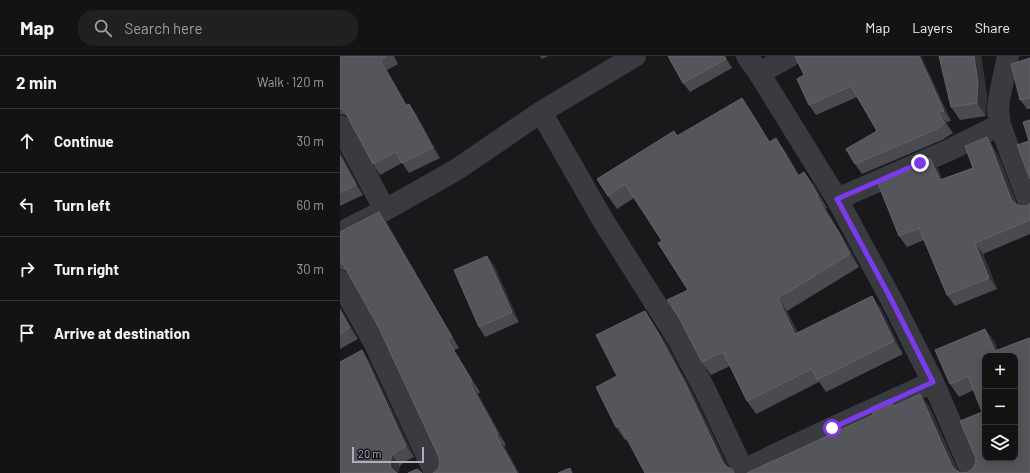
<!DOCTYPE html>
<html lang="en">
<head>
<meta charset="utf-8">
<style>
  :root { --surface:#131314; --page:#202022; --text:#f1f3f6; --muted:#9d9ea0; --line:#323234 }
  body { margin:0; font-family:Barlow,sans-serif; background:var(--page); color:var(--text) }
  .controls { position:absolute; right:12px; bottom:12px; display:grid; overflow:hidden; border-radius:8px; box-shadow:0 2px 10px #0003 }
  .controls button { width:36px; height:36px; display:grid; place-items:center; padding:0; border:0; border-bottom:1px solid var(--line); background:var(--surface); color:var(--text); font:20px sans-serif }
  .scale { position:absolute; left:12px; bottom:10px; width:72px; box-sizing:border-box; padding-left:4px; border:2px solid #acafbb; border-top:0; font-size:11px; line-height:14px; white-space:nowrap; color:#acafbb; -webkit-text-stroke:3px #141416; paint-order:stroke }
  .stop { position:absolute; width:12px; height:12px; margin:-9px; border:3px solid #7c3aed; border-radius:50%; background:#fff }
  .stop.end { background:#7c3aed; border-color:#fff; box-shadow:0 1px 4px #0008 }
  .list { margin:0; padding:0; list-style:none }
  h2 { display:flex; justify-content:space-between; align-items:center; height:52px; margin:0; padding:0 16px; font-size:17px }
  h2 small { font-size:13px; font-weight:400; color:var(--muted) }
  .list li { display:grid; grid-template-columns:26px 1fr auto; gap:12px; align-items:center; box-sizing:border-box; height:64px; padding:0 16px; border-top:1px solid var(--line) }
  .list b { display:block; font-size:15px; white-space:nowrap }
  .list em { font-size:13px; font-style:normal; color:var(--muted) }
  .icon { flex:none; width:22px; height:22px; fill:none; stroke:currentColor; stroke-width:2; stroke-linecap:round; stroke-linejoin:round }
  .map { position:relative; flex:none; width:690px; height:417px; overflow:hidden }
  header { display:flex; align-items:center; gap:24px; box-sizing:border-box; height:56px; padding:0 20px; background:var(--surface); border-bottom:1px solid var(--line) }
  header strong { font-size:19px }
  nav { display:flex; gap:22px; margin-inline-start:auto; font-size:14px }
  .search { width:280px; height:36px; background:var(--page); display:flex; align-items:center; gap:10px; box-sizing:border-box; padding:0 14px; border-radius:16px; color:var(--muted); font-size:15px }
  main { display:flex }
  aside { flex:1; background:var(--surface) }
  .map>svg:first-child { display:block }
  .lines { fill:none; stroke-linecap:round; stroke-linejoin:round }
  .minor { stroke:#3a3b40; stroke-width:22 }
  .wall { fill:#4a4b50 }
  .shaded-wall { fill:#323336 }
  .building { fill:#55565c; stroke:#62646a; fill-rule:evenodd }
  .route { stroke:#7c3aed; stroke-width:5 }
</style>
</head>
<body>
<header>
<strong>Map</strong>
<div class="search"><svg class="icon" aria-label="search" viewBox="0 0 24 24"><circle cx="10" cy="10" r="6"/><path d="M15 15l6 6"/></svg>Search here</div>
<nav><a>Map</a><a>Layers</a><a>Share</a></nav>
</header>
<main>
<aside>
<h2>2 min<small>Walk · 120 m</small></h2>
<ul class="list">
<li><svg class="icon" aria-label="ahead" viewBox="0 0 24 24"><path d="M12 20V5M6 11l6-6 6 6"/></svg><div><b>Continue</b></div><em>30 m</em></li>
<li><svg class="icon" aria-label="left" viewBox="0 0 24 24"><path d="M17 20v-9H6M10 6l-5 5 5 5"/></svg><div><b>Turn left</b></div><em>60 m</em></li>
<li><svg class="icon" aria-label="right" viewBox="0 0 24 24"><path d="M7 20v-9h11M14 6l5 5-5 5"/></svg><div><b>Turn right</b></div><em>30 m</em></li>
<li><svg class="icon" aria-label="arrive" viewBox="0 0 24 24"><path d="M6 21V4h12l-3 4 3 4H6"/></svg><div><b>Arrive at destination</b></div></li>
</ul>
</aside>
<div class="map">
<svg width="690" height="417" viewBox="0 0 690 417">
  <rect width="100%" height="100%" fill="#19191b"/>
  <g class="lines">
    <!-- minor -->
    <path class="minor" d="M407 0 419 17 497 143 552 245 593 326 632 417
      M668 0 659 43 658 55 660 69 690 149
      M419 17 450 0
      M201 56 264 166 338 283 365 334 403 414 492 372 593 326
      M0 70 45 154
      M497 143 607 95 660 69
      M0 177 45 154 116 114 201 56 295 0
      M0 225 35 288 95 417"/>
  </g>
  <!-- wall -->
  <path class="wall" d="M0 0H54L58 8 47 14 67 49 69 48 76 58 100 102 69 117 62 107 40 119 33 108 7 60 6 59 0 58Z
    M200 0H208L202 3Z
    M328 0H385L392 12 350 36 343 27Z
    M581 0 611 65 606 66 613 77 602 84 522 118 515 108 537 75 517 41 476 59 469 49 464 19Z
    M599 0H641L647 40 646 54V60L620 64 611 51Z
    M690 2V53H687L680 44Z
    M411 55 430 86 445 95 459 119 464 116 474 129 487 152 486 153 508 190 519 211 447 255 458 277 532 240 541 253 563 298 486 336 479 326 416 358 407 345 390 310 371 319 362 306 348 234 322 185 294 142 277 153 268 140 337 80Z
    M647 81 654 92 661 106 677 149 680 150H687L690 147V178L643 198 657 233 615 250 607 239 584 184 567 191 559 180 590 102 598 113 602 123 633 112Z
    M0 96 23 139 0 150Z
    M39 156 47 167 119 292 114 294 140 336 138 338 166 389 164 390 179 417H93L98 413 100 407 99 401 39 272 7 215 0 213V176Z
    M154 209 179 266 145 281 139 271Z
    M0 251 18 283 0 293Z
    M305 255 327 289 354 340 388 412 287 383 285 384 276 371 277 320Z
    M689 282 690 283V417H407L580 338 589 350 618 415 621 417 628 416 633 412 636 406 642 356 634 334 619 341 610 328 654 285 658 294Z
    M29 305 74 401 64 406 60 410 58 417H0Z"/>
  <!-- shaded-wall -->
  <path class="shaded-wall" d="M384 0H385L392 12Z
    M579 0H581L611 65 604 55Z
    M634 0H641L647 40 646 54V60L637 47Z
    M40 4 47 14 73 60 66 50Z
    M402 42 411 55 438 99 429 86Z
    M69 48 76 58 100 102 93 92Z
    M598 56 606 66 613 77 605 67Z
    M647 81 654 92 661 106 678 154 671 143Z
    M436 82 445 95 467 133 458 120Z
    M0 96 23 139 16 129 0 100Z
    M590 102 598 113 607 135 600 124Z
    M464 116 474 129 487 152 478 139Z
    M476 140 486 153 508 190 519 211 510 198Z
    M39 156 47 167 119 292 112 281Z
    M635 187 643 198 657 233 649 222Z
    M147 200 154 209 179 266 172 256Z
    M532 240 541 253 563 298 554 285Z
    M438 242 447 255 464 291 455 278Z
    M0 251 18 283 10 272 0 254Z
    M305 255 327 289 354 340 391 417 383 407Z
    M645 273 654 285 660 300 655 295Z
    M107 283 114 294 140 336 132 325Z
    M22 294 29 305 74 401 66 390Z
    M130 327 138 338 166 389 158 378Z
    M580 338 589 350 618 417H617L612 410Z
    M156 379 164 390 179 417H177Z
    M52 399 60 410 58 417H55L51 412 50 406Z"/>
  <!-- building -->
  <path class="building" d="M0 0H47L40 4 66 50 69 48 93 92 62 107 56 96 33 108 4 54 0 50Z
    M328 0H384L386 3 343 27Z
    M455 0H579L604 55 598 56 605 67 595 74 515 108 506 93 537 75 511 30 469 49 457 23 464 19Z
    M599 0H634L638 27 637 41V47L611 51Z
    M690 2V42L680 44 671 8Z
    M402 42 429 86 436 82 458 120 464 116 478 139 476 140 499 177 510 198 438 242 455 278 532 240 554 285 477 324 472 313 407 345 383 296 362 306 340 264 327 244 348 234 318 187 322 185 285 128 268 140 257 123 334 75 337 80Z
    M690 64V123L677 89 689 85 683 66Z
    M647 81 653 95 671 143 674 147 680 150H687L690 147V164L635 187 649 222 607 239 579 172 559 180 537 125 590 102 600 124 633 112 625 90Z
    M0 100 16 129 0 137Z
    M39 156 112 281 107 283 132 325 130 327 158 378 156 379 177 417H93L98 413 100 407 99 401 39 272 3 208 0 205V176Z
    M147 200 172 256 139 271 114 214Z
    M0 254 10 272 0 278Z
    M305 255 318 277 345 327 383 407 387 411 392 413 394 417H305L280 370 276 371 256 331 277 320 256 279Z
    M645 273 655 295 689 282 690 284V417H407L533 359 530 352 550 343 554 350 580 338 612 410 615 414 621 417 628 416 633 412 636 406 635 400 620 365 642 356 628 320 610 328 595 294ZM645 300H675V402H645Z
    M22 294 66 390 57 395 52 399 50 406 51 412 57 417H0V306Z
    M230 412 232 417H218Z
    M77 413 81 416 82 417H68Z"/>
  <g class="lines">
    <!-- route -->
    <path class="route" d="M492 372 593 326 552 245 497 143 580 107"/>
  </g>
</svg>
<div class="controls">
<button>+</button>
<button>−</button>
<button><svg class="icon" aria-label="layers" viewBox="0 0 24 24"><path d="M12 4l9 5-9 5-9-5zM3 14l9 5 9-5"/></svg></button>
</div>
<div class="scale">20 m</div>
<div class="stop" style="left:492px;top:372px"></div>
<div class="stop end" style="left:580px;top:107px"></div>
</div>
</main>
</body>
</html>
